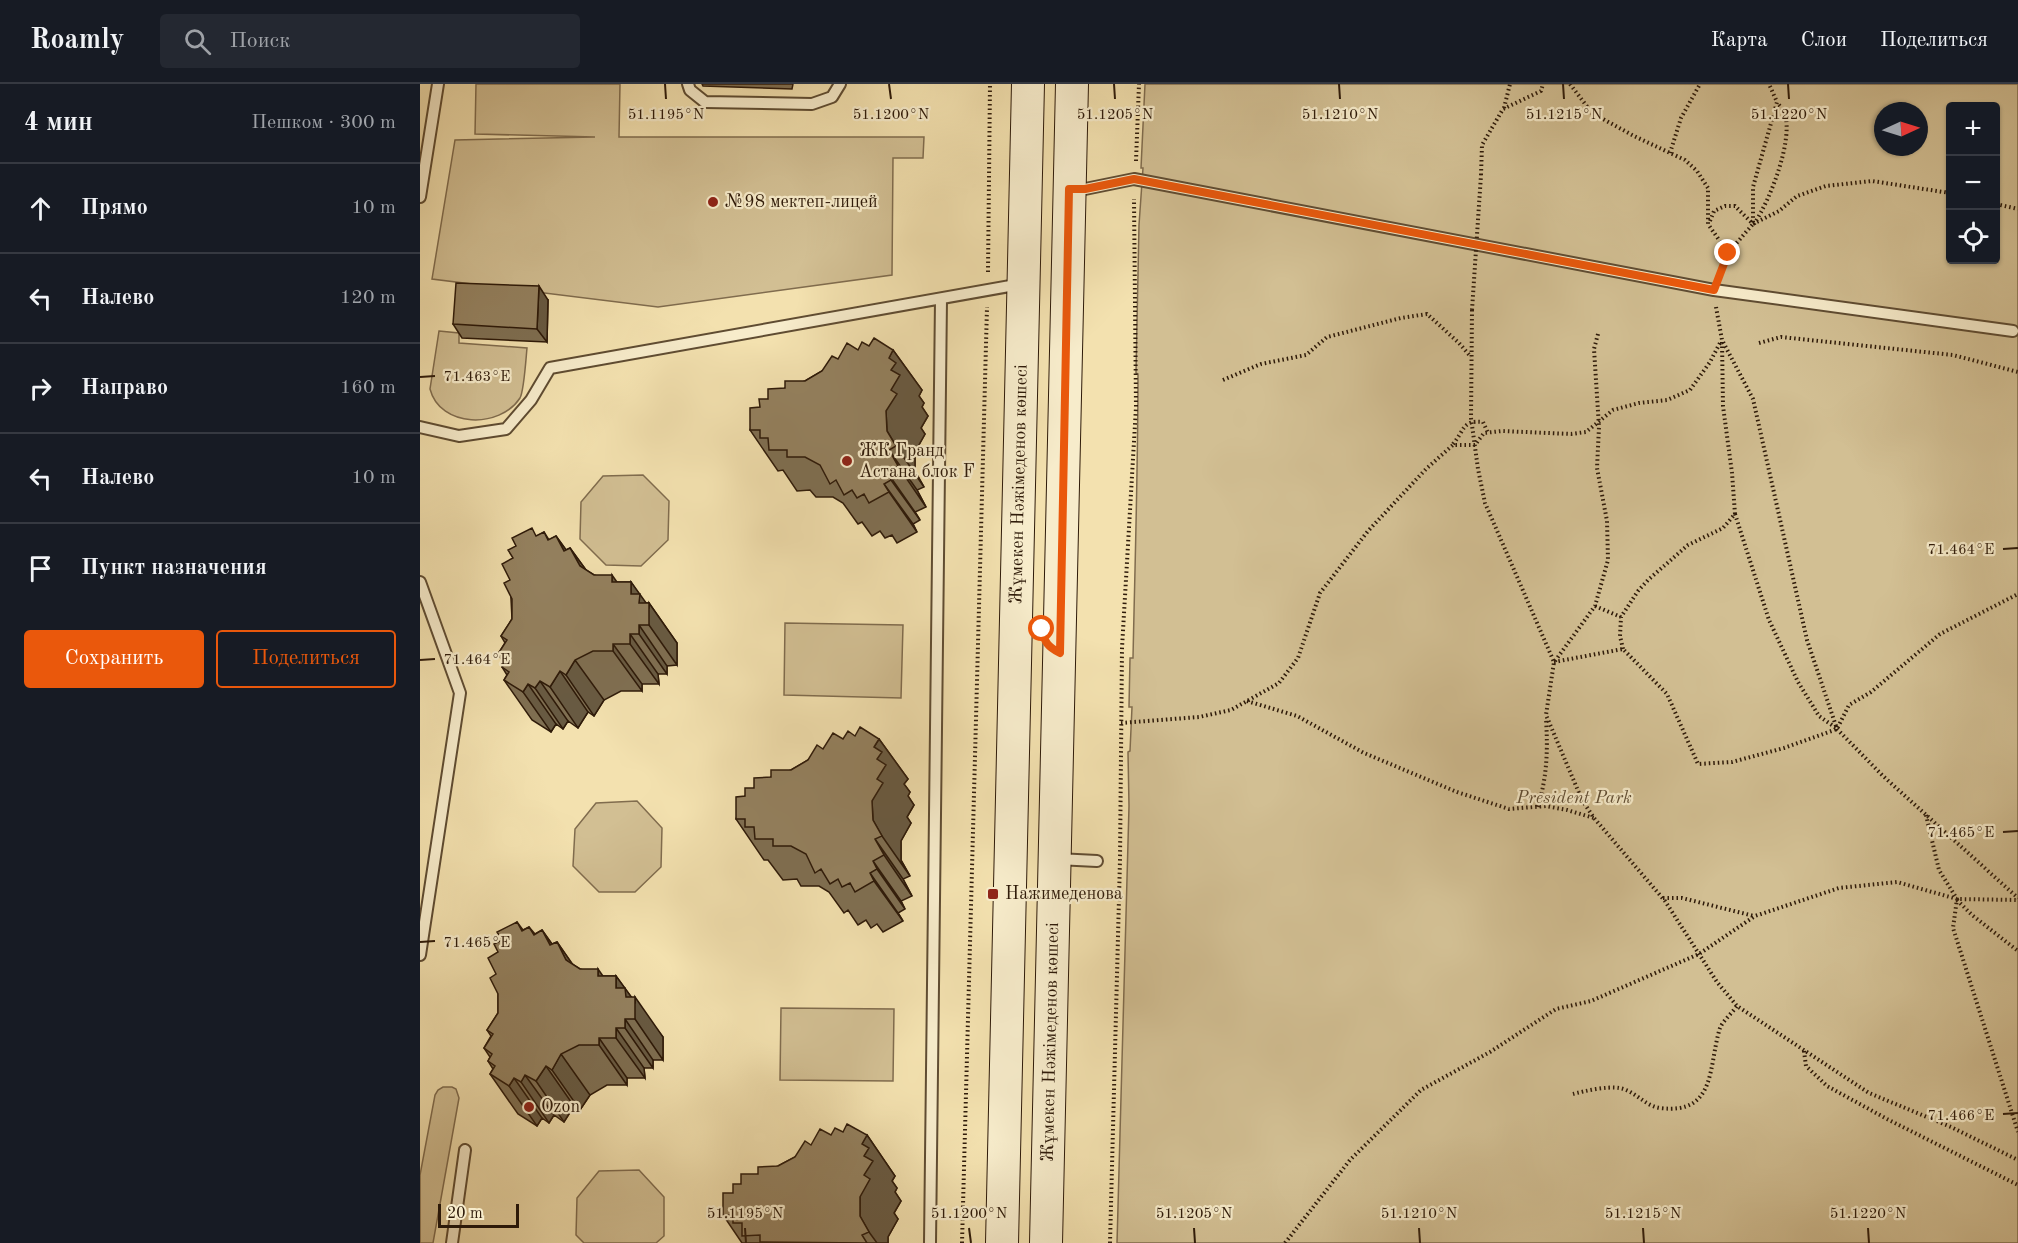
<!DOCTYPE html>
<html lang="ru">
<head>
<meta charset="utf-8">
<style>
  :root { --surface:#171b24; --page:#242831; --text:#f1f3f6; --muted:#9ea1a6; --line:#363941; --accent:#ea580c }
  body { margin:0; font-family:"Old Standard TT",serif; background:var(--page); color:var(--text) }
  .controls { position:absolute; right:18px; top:18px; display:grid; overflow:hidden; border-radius:6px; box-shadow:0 2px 4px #0004 }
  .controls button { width:54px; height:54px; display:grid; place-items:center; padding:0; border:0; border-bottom:2px solid var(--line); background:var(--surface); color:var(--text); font:30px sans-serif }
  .compass { position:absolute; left:1454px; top:18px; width:54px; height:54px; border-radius:50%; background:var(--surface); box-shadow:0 2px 4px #0004; rotate:86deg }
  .scale { position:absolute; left:18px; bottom:15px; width:81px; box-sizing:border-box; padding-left:6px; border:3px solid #2e1a09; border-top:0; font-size:16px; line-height:21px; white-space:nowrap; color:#2e1a09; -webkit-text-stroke:4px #f7eccb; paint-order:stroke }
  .stop { position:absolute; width:18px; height:18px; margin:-14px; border:4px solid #ea580c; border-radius:50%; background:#fff }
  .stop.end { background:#ea580c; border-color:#fff; box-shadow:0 2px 6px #0008 }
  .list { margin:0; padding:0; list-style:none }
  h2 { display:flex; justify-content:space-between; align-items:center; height:78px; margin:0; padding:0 24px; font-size:26px }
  h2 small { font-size:20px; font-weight:400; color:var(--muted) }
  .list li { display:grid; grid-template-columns:39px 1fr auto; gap:18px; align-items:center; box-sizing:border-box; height:90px; padding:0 24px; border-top:2px solid var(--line) }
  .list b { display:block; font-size:22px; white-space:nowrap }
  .list em { font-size:20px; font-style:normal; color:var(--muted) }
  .actions { display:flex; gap:12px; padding:18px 24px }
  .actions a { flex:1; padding:14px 0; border:2px solid var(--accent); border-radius:6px; text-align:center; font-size:21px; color:var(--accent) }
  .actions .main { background:var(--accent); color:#fff }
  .icon { flex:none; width:33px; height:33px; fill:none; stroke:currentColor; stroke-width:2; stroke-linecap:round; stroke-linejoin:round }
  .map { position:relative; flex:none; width:1598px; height:1159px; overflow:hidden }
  header { display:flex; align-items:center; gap:36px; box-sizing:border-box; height:84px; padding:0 30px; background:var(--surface); border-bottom:2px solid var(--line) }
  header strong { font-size:28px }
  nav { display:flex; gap:33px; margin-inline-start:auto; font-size:21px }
  .search { width:420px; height:54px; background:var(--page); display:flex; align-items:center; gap:15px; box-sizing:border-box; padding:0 21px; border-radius:6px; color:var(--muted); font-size:22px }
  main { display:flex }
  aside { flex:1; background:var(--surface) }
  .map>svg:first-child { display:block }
  .green { fill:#d2bf93; stroke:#806c4e; stroke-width:1.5; fill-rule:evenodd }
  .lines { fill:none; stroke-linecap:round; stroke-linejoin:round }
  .lane-casing { stroke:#5f4c32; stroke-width:14 }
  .secondary-casing { stroke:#2e1a09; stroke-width:34 }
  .path { stroke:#2e1a09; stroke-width:4; stroke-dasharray:1.5 3; stroke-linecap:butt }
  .lane { stroke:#f7eccb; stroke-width:10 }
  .secondary { stroke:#f7eccb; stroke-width:32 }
  .path-bridge { stroke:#2e1a09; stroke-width:4; stroke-dasharray:1.5 3; stroke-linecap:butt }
  .wall { fill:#7f6f52; stroke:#2e1a09; stroke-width:1.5 }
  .shaded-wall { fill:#685a42; stroke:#2e1a09; stroke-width:1.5 }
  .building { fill:#94815f; stroke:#2e1a09; stroke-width:1.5 }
  .route { stroke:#ea580c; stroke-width:8 }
  .ticks { fill:none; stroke:#2e1a09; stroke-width:2 }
  .poi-dot { fill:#8f2418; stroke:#f7eccb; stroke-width:2 }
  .labels { text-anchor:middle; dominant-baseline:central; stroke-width:4.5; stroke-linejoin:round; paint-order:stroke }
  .poi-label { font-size:18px; fill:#2e1a09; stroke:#f7eccb; text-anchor:start }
  .street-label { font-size:18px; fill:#2e1a09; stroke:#f7eccb }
  .park-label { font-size:18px; font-style:italic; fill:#5f4c32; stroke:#f7eccb }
  .ticks-label { font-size:15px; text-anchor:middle; fill:#2e1a09; stroke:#f7eccb; stroke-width:4.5; stroke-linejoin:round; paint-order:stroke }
</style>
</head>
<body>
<header>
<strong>Roamly</strong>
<div class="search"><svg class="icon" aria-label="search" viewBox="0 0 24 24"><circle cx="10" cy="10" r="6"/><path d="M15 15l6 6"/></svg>Поиск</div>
<nav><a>Карта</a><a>Слои</a><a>Поделиться</a></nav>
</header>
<main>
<aside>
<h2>4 мин<small>Пешком · 300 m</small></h2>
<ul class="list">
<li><svg class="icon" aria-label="ahead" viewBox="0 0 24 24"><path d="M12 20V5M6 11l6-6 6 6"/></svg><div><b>Прямо</b></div><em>10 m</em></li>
<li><svg class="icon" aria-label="left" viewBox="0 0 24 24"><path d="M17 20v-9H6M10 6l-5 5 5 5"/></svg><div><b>Налево</b></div><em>120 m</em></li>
<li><svg class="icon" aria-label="right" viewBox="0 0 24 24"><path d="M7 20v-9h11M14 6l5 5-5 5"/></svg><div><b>Направо</b></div><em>160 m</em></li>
<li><svg class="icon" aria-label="left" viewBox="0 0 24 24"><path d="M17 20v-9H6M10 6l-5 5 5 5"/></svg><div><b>Налево</b></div><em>10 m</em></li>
<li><svg class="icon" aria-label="arrive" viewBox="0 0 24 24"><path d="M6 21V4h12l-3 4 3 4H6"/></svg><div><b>Пункт назначения</b></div></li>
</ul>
<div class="actions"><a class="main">Сохранить</a><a>Поделиться</a></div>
</aside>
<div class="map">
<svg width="1598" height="1159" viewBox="0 0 1598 1159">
  <rect width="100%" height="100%" fill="#f3e1af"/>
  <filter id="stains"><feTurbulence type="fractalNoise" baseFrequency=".00333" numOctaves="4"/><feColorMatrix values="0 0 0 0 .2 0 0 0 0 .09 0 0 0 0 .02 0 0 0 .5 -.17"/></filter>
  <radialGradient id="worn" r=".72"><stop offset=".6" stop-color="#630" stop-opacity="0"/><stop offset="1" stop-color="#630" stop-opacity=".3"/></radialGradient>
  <!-- green -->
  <path class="green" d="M56 0H200L199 53H504L503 74H473L472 191 238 223 12 195 35 56 175 53 55 50Z
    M725 0H1598V1159H697L709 722 708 668 710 667 712 623H709L710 574H713C715 479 718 384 718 290L716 289 719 141 723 84H721ZM1530 22H1576V176H1530ZM1463 27H1499V63H1463Z
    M19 247 39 249V259L107 264C106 274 104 307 100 314 80 345 20 344 10 305Z
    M223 391 249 417 248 456 221 482 186 481 160 455 161 418 183 392Z
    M365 539 483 541 481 614 364 611Z
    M217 717 242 744 241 783 215 808H179L153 782 155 745 176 719Z
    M361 924 474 925 473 997 360 996Z
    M23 1003H32L36 1005 39 1014 13 1159H0V1091L15 1011 18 1006Z
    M219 1086 244 1113V1152L236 1159H164L156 1151 157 1114 179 1087Z"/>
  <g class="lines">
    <defs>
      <path id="lane" d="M268 0 270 6 285 18 392 20 412 13 420 0
        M652 105H665L714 95 1294 206 1593 247
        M0 113 18 0
        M0 343 39 352 86 345 111 316 130 284 601 200
        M0 498 40 609 0 871
        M637 775 677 777
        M32 1159 45 1066
        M510 1159 521 216"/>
      <g id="secondary">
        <path id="s1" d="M582 1159 608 0"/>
        <path id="s2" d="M626 1159 652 0"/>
      </g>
    </defs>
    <!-- lane casing -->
    <use href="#lane" class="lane-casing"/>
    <!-- secondary casing -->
    <use href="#secondary" class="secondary-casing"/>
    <!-- path -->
    <path class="path" d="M1150 0 1172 29 1214 52 1265 76 1277 87 1288 104V140L1308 169
      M1084 24 1090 0
      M1250 69 1261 34 1280 0
      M716 77 719 0
      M1061 91 1062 61 1083 25 1121 7 1123 0
      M1576 120 1598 125
      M1290 137 1294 127 1305 122H1315L1333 140
      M1333 140 1359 127 1377 112 1406 102 1452 97 1530 109
      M1334 140C1350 116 1373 58 1365 30 1364 26 1360 22 1357 19
      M568 188 570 0
      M1299 190 1308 169 1333 140V103L1357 18 1349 0
      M1296 223 1302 256 1333 315 1387 556 1417 645 1463 692 1598 814
      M1052 226 1051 334 1058 385 1065 419 1134 578 1126 631 1162 716 1174 734 1245 817 1297 898 1317 922 1449 1009 1531 1043 1598 1076
      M1339 259 1361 253 1533 271 1598 288
      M803 296 841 280 886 271 907 253 981 234 1007 230 1039 259 1051 273
      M1033 360C1045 346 1042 336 1063 338L1068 349
      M1315 430 1349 536 1378 598 1399 632 1416 644
      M1175 522 1201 533
      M1203 565 1200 552 1201 533 1218 507 1228 496 1268 461 1303 444 1315 430 1312 389 1303 322 1302 257
      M1135 577 1175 522 1188 476 1187 437 1177 384 1179 343 1174 265 1178 250
      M1134 578 1203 565 1247 610 1278 680 1312 678 1364 664 1417 645 1429 621 1451 608 1520 550 1598 510
      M827 617 877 632 944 669 1037 708 1089 725 1126 722 1147 726 1174 734
      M701 639 779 633 811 626 859 599 878 574 900 509 948 447 1006 385 1033 361H1055L1064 349 1082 347 1151 350 1166 348 1193 326 1219 319 1247 316 1270 306 1290 278 1301 257
      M1118 723C1127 692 1128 667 1126 635
      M1506 731 1519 786 1537 815 1533 844 1598 1048
      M1243 814H1262L1334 832
      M1537 816 1552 831 1598 867
      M1384 967 1386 982 1407 1002 1467 1035 1598 1101
      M1153 1010C1164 1007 1187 1002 1199 1004 1214 1006 1225 1022 1240 1024 1297 1031 1288 982 1300 944 1303 937 1312 929 1317 922
      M542 1159 567 223
      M690 1159 700 776 702 564 716 323 714 115
      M865 1159 930 1076 1001 1006 1070 968 1136 925 1171 917 1279 870 1335 832 1419 804 1477 798 1537 815 1598 816"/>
    <!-- lane -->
    <use href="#lane" class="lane"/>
    <!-- secondary -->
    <use href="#secondary" class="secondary"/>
    <!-- path-bridge -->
    <path class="path-bridge" d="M1052 226 1061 91"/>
  </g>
  <!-- wall -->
  <path class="wall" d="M282 0H373L372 5 283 2Z
    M128 216 127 258 42 254 33 240Z
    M438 266H473L502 306 499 312 504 319 502 323 508 332 501 344 505 350 495 368V387L504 403 497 406 506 423 495 428 500 436 493 440 497 448 477 459 472 451 465 454 460 447 452 452 442 438 438 440 423 419 413 413H396L390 406 377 407 363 386 358 387 330 346 340 323 348 315 365 304 385 297 402 287 418 275Z
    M124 448 129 456 136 452 146 466 150 464 166 486 174 491 197 498H211L225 519H229L257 559V581L247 582V590H238L239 600H222V607H201L184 616 174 632 168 628 158 644 148 637 143 645 136 640 131 648 112 636 84 596 87 591 82 583 84 579 78 570 85 559 81 552 92 535 90 496 93 474 117 452Z
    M435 652 459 655 488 695 484 700 490 708 488 712 494 721 487 733 491 739 481 757V776L490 792 483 795 492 812 481 817 485 825 478 829 483 837 463 848 457 840 451 844 446 836 438 841 428 826 424 829 409 808 399 802H381L377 795 363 796 348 776H344L316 735 325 712 334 704 351 693 371 686 388 676 403 665 423 655Z
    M97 838 103 846 109 843 115 850 122 846 132 860 137 858 152 880 160 885 183 892H196L211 913 243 953V976H233V984H224L225 994H207V1001H187L170 1011 160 1026 154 1022 144 1038 134 1031 129 1039 122 1034 117 1042 98 1030 70 990 73 985 68 977 70 973 64 964 71 952 67 946 78 929V910L76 890 78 868 82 856Z
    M423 1048 447 1051 475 1092 472 1097 477 1104 475 1108 481 1117 474 1129 478 1135 468 1153V1159H322L303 1131 313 1109 321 1100 338 1090 358 1082 375 1073 391 1061 411 1051Z"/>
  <!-- shaded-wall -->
  <path class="shaded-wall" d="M119 202 128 216 127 258 117 245Z
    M473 266 502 306 499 312 504 319 502 323 508 332 501 344 505 350 495 368V387L504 403 476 362 467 347 466 327 471 306V286L469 274Z
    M469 366 497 406 506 423 478 382Z
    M467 388 495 428 500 436 471 396Z
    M464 400 493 440 497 448 469 408Z
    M136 452 165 492 144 467Z
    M150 464 179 504 160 482Z
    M192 491 220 531 192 498Z
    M211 498 229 523V519L257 559V581L229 541 211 510Z
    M219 541 247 582V590L219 550Z
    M210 550 238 590 239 600 210 560Z
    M193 560 222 600V607L193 567Z
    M155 576 184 616 174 632 146 591Z
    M140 587 168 628 158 644 130 603Z
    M120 597 148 637 143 645 115 604Z
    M108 600 136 640 131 648 103 608Z
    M459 655 488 695 484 700 490 708 488 712 494 721 487 733 491 739 481 757V776L490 792 462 752 453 736 452 717 457 695V675L454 663Z
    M455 755 483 795 492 812 464 771Z
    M453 777 481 817 485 825 457 785Z
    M450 789 478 829 483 837 454 797Z
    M122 846 150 886 130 861Z
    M137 858 165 898 146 876Z
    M178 885 206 925 178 892Z
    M196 892 215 918V913L243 953V976L215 935 196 904Z
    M205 935 233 976V984L205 944Z
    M196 944 224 984 225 994 196 954Z
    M179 954 207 994V1001L179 961Z
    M141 970 170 1011 160 1026 132 986Z
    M126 982 154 1022 144 1038 116 997Z
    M105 991 134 1031 129 1039 101 998Z
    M94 994 122 1034 117 1042 89 1002Z
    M447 1051 475 1092 472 1097 477 1104 475 1108 481 1117 474 1129 478 1135 468 1153V1159H457L449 1148 440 1132V1113L444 1091V1072L442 1060Z"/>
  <!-- building -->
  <path class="building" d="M36 199 119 202 117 245 33 240Z
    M454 254 473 266 469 274 476 279 471 286 480 291 471 306 477 310 466 327 467 347 476 362 469 366 478 382 467 388 471 396 464 400 469 408 449 419 444 410 437 414 432 406 424 411 416 396 410 400 400 381 385 373H367V366H349L348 354H340V346H330V324L340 323 339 315H348V305L365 304V297H385L402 287 412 272 418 275 427 259 438 266 442 258 449 262Z
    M112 444 116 452 124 448 128 456 136 452 144 467 150 464 160 482 174 491H192V498H211V510H220L219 519H229V541H219V550H210V560H193V567H173L155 576 146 591 140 587 130 603 120 597 115 604 108 600 103 608 84 596 89 588 82 583 87 576 78 570 87 556 81 552 92 535V515L84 499 90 496 82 480 93 474 88 466 96 462 92 454Z
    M440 643 459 655 454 663 462 668 457 675 466 681 457 695 463 699 452 717 453 736 462 752 455 755 464 771 453 777 457 785 450 789 454 797 435 808 430 799 422 803 418 795 410 800 401 785 395 789 386 770 371 762H353V755H335L334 743H325V735H316V713L325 712V704H334V694L351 693V686H371L388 676 397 661 403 665 413 649 423 655 428 647 435 652Z
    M97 838 102 847 109 843 114 851 122 846 130 861 137 858 146 876 160 885H178V892H196V904H205L206 913H215V935H205V944H196V954H179V961H159L141 970 132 986 126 982 116 997 105 991 101 998 94 994 89 1002 70 990 75 982 68 977 72 970 64 964 73 950 67 946 78 929V910L70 894 76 890 68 874 78 868 74 860 82 856 77 848Z
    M427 1040 447 1051 442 1060 449 1064 444 1072 453 1077 444 1091 450 1095 440 1113V1132L449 1148 442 1151 447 1159 340 1158V1151L322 1152V1139H313V1131H303V1109H313V1100H321V1090H338V1083L358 1082 375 1073 385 1057 391 1061 400 1045 411 1051 415 1044 423 1048Z"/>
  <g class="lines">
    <!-- route -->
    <path class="route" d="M622 545C624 558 628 563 640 569L649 105H665L714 95 1294 206 1308 169"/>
  </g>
  <!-- ticks -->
  <path class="ticks" d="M245 0 246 15M469 0 471 15M694 0 695 15M919 0 920 15M1143 0 1144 15M1368 0 1369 15M0 293 15 292M1583 465 1598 464M0 576 15 575M1583 748 1598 747M0 858 15 857M1583 1030 1598 1029M325 1144 326 1159M549 1144 551 1159M774 1144 775 1159M999 1144 1000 1159M1223 1144 1224 1159M1448 1144 1449 1159"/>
  <!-- markers -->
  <g class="poi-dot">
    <circle cx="293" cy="118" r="6"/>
    <circle cx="427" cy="377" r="6"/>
    <rect x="567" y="804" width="12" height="12" rx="3"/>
    <circle cx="109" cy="1023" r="6"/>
  </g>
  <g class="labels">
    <!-- poi labels -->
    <g class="poi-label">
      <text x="305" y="118">№98 мектеп-лицей</text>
      <text x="439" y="367">ЖК Гранд<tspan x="439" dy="21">Астана блок F</tspan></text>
      <text x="585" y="810">Нажимеденова</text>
      <text x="121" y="1023">Ozon</text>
    </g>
    <!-- street labels -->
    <g class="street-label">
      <text stroke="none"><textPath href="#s1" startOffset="759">Жұмекен Нәжімеденов көшесі</textPath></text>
      <text stroke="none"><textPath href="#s2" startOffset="201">Жұмекен Нәжімеденов көшесі</textPath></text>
    </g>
    <!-- park labels -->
    <g class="park-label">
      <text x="1154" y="714">President Park</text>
    </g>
  </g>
  <g class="ticks-label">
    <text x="246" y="35">51.1195°N</text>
    <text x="471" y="35">51.1200°N</text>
    <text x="695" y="35">51.1205°N</text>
    <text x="920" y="35">51.1210°N</text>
    <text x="1144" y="35">51.1215°N</text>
    <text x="1369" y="35">51.1220°N</text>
    <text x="57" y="297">71.463°E</text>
    <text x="1541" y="470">71.464°E</text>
    <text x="57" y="580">71.464°E</text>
    <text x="1541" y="753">71.465°E</text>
    <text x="57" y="863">71.465°E</text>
    <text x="1541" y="1036">71.466°E</text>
    <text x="325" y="1134">51.1195°N</text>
    <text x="549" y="1134">51.1200°N</text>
    <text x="774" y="1134">51.1205°N</text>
    <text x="999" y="1134">51.1210°N</text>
    <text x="1223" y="1134">51.1215°N</text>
    <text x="1448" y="1134">51.1220°N</text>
  </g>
  <rect width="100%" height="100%" filter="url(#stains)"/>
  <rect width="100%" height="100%" fill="url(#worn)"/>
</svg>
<div class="controls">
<button>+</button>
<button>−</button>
<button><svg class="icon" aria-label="locate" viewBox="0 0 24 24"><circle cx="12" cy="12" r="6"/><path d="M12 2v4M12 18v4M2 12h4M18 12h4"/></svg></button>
</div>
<svg class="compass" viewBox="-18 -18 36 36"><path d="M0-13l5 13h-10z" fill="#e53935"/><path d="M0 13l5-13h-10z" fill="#9ea1a6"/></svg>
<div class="scale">20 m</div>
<div class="stop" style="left:622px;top:545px"></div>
<div class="stop end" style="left:1308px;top:169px"></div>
</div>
</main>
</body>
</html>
